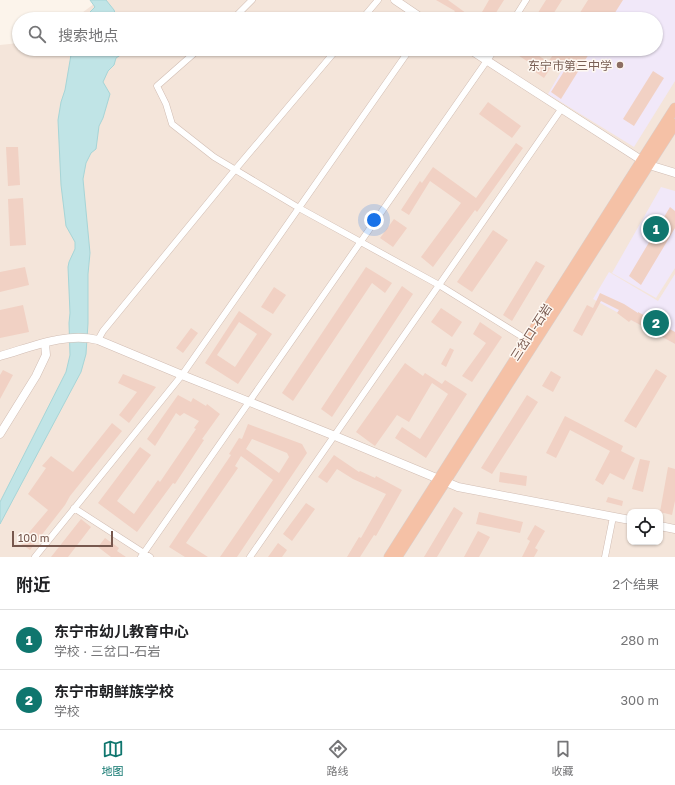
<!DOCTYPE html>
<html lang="zh">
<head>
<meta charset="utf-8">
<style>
  :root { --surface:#fff; --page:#f6f6f6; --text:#202124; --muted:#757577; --line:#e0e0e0; --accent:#0f766e }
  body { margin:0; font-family:"Golos Text","Noto Sans SC",sans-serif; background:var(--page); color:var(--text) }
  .controls { position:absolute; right:12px; bottom:12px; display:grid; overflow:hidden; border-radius:8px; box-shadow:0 1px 3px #0004 }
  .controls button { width:36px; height:36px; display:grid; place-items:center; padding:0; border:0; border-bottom:1px solid var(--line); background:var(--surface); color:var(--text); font:20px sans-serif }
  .scale { position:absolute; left:12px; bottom:10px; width:101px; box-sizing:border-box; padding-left:4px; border:2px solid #77584e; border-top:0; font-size:11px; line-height:14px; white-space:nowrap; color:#77584e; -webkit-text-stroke:3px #fef8f2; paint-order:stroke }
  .you { position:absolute; left:374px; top:220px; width:14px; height:14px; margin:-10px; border:3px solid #fff; border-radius:50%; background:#1a73e8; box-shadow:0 0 0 6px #1a73e833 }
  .badge { display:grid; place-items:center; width:26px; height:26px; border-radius:50%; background:var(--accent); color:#fff; font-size:13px; font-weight:700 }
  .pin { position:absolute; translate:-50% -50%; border:2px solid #fff; box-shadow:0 1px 4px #0006 }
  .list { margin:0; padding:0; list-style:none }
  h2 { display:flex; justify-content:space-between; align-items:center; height:52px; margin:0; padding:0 16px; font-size:17px }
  h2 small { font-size:13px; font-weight:400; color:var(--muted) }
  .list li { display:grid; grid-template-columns:26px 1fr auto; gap:12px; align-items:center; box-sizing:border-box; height:60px; padding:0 16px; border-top:1px solid var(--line) }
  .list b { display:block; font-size:15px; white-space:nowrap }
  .list p { margin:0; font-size:13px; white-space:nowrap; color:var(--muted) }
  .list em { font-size:13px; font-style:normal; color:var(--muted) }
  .icon { flex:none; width:22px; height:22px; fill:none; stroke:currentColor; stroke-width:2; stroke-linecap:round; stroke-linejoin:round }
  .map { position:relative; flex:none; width:675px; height:557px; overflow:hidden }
  .search { position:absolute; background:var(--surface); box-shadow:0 1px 3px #0004; left:12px; right:12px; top:12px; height:44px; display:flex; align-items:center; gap:10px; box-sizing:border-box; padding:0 14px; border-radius:22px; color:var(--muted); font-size:15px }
  .sheet { height:172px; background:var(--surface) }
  nav { display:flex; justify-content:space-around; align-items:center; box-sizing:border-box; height:56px; border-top:1px solid var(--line); background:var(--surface); font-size:11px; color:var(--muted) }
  nav a { display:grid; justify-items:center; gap:2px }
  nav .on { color:var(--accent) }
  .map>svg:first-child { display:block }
  .residential { fill:#f4e5da; fill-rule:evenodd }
  .education { fill:#f1e8f9 }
  .water { fill:#c0e4e6; stroke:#a6d5d7 }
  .building { fill:#f1d1c4; fill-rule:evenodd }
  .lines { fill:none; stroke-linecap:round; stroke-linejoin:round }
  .minor-casing { stroke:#d1bdb3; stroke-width:7 }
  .tertiary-casing { stroke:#d1bdb3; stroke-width:9 }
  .trunk-casing { stroke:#d9d0cd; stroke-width:11 }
  .minor { stroke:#fff; stroke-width:6 }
  .tertiary { stroke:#fff; stroke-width:8 }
  .trunk { stroke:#f5c1a6; stroke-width:10 }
  .education-dot { fill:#8d6e63; stroke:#fef8f2; stroke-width:1.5 }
  .labels { text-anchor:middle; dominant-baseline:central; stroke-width:3; stroke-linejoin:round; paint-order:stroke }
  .education-label { font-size:12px; fill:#785e54; stroke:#fef8f2; text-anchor:end }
  .street-label { font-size:12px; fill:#77584e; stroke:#fef8f2 }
</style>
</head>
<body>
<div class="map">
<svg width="675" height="557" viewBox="0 0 675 557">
  <rect width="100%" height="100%" fill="#fcf4eb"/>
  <!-- residential -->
  <path class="residential" d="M99 0H675V557H0V45L19 43V49H656V19H74ZM630 512H660V542H630Z"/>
  <!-- education -->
  <path class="education" d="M603 0H675V81L634 147 548 94 574 49H656V19H592Z
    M661 187 675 191V268L656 298 612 273Z
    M609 272 658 301 675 274V344L593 299Z"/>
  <!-- water -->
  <path class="water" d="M90 0H106L114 10 117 19H85L88 14 95 7Z
    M72 49H121L122 54 116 58 114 65 108 71 103 82 110 94 103 118 99 126 96 149 91 153 86 163 83 179 90 253 88 274V323L86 354 81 372 0 524V502L66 372 70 355 69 323 70 313 68 267 69 262 75 249V242L66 226 61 185 58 120 61 102 65 90Z"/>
  <!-- building -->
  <path class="building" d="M436 0H448L470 16 467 19 465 17 463 19H460L453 14 455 11Z
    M489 0H504L492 19H478Z
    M546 0H562L550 19H534Z
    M588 0H623L611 19H576Z
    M515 49H529L548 62 557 49H592L561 99 551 92 568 65 557 58 544 78 528 67 530 63 513 52Z
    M653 71 664 78 634 126 623 119Z
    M488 102 521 126 512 138 479 114Z
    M516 143 523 148 477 212 475 210 433 267 421 257 461 203 430 181 409 215 401 210 420 181 422 183 433 167 476 198Z
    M6 147H18L20 185 8 186Z
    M23 198 26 245 10 246 8 199Z
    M670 207 675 211V228L641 285 629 276Z
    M394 219 407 228 393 247 380 238Z
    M493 230 508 240 472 292 457 282Z
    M536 261 545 266 512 321 503 315Z
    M25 267 29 285 0 292V272Z
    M366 267 392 283 385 293 372 283 293 401 282 393Z
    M402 286 413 294 332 417 321 409Z
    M274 287 286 295 273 314 261 307Z
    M600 293 624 304 638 313V312L675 332V344L631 320 629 322 617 313 619 310 601 301 582 336 573 331 587 305 593 308Z
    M23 305 29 332 0 338V310Z
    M441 308 462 322 452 337 431 322Z
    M239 311 272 334 238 384 205 363ZM239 322 257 334 235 367 217 355Z
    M480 322 502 337 472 382 462 376 486 343 473 334Z
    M191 328 198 333 183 353 176 348Z
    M450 348 454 350 446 367 441 364Z
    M405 363 423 376 425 373 442 384 445 380 467 394 426 458 395 438 402 427 420 439 448 394 432 383 409 422 397 415 375 446 356 432Z
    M656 369 667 376 636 428 624 421Z
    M3 370 13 375 0 399V375Z
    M551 371 561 377 553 392 542 386Z
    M123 374 156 387 129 423 119 415 137 392 118 383Z
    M178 395 191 402 193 398 206 406 207 404 220 414 202 439 204 440 175 484 173 483 137 532 98 503 140 447 151 455 117 501 134 514 158 480 160 482 196 429 194 428 199 421 184 413 180 416 176 413 155 446 147 439Z
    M527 395 538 402 492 474 481 468Z
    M565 416 623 446 621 451 635 458 624 480 610 473 603 485 595 480 610 451 570 430 556 458 546 453Z
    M112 423 122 431 70 496 65 505 30 550 20 543 48 510 28 494 46 468 42 466 51 456 73 472Z
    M248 424 302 444 307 453 237 557H220L273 480 241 456 235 466 238 468 186 543 208 557H185L169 547 231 455 229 454 239 438 242 439ZM252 439 287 453 289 457 279 473 246 449Z
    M334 455 359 472 360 471 375 478 376 476 402 490 376 536 374 535 360 557H347L359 537 361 538 386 494 353 479 337 469 327 483 318 477Z
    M640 459 650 461 643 492 632 489Z
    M668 467 675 469V501L672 515 660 512Z
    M500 472 527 476 526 486 499 482Z
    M608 497 623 501 622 506 606 502Z
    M306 503 315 509 292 541 283 534Z
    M454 507 463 513 437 557H424Z
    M479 512 523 522 520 533 476 524Z
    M81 519 91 527 68 557H51Z
    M535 525 545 531 535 548 538 550 534 557H522L530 541 527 539Z
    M478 531 490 537 479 557H464Z
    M105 538 119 548 117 551 126 557H111L98 547Z
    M278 543 287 550 282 557H268Z"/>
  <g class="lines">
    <defs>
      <path id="minor" d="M233 19 252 0
        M362 19 378 0
        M514 19 526 0
        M199 49 157 86 166 104 172 124 214 157 299 208 439 285 529 341
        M98 340 103 331 234 171 337 49
        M74 508 150 557
        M35 557 182 375 410 49
        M141 557 495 49
        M250 557 562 108
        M605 557 613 517"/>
      <path id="tertiary" d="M395 0 423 19
        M469 49 649 165 675 173
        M0 356C32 347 65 332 98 340L182 375 335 436 458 487 630 520
        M0 434 36 376 46 355 45 343
        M660 526 675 529"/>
      <path id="trunk" d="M389 557 675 108
        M397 557 675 124"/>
    </defs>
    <!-- minor casing -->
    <use href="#minor" class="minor-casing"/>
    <!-- tertiary casing -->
    <use href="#tertiary" class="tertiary-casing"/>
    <!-- trunk casing -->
    <use href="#trunk" class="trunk-casing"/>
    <!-- minor -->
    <use href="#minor" class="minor"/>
    <!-- tertiary -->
    <use href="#tertiary" class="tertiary"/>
    <!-- trunk -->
    <use href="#trunk" class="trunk"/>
  </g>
  <!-- markers -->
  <circle class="education-dot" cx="620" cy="65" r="4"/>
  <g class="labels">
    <!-- education labels -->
    <g class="education-label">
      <text x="612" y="65">东宁市第三中学</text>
    </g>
    <!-- street labels -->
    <g class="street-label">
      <text transform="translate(531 332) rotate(-57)">三岔口-石岩</text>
    </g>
  </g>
</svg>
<div class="controls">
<button><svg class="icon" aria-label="locate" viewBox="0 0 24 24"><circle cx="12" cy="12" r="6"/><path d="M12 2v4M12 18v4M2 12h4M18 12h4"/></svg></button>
</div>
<div class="scale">100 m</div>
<div class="you"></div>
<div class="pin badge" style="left:656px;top:229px">1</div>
<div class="pin badge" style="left:656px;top:323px">2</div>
<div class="search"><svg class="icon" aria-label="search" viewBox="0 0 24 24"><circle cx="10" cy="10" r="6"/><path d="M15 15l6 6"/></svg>搜索地点</div>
</div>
<section class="sheet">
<h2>附近<small>2个结果</small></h2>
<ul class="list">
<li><span class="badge">1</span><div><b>东宁市幼儿教育中心</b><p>学校 · 三岔口-石岩</p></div><em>280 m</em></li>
<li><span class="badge">2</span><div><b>东宁市朝鲜族学校</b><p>学校</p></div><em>300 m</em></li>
</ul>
</section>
<nav>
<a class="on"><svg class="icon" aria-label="map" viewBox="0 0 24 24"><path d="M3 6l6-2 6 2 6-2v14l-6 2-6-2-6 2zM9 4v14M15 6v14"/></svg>地图</a>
<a><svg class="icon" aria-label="directions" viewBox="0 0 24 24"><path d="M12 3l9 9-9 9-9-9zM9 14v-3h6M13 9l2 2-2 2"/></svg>路线</a>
<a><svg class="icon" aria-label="saved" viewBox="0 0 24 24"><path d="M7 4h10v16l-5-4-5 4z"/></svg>收藏</a>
</nav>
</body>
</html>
